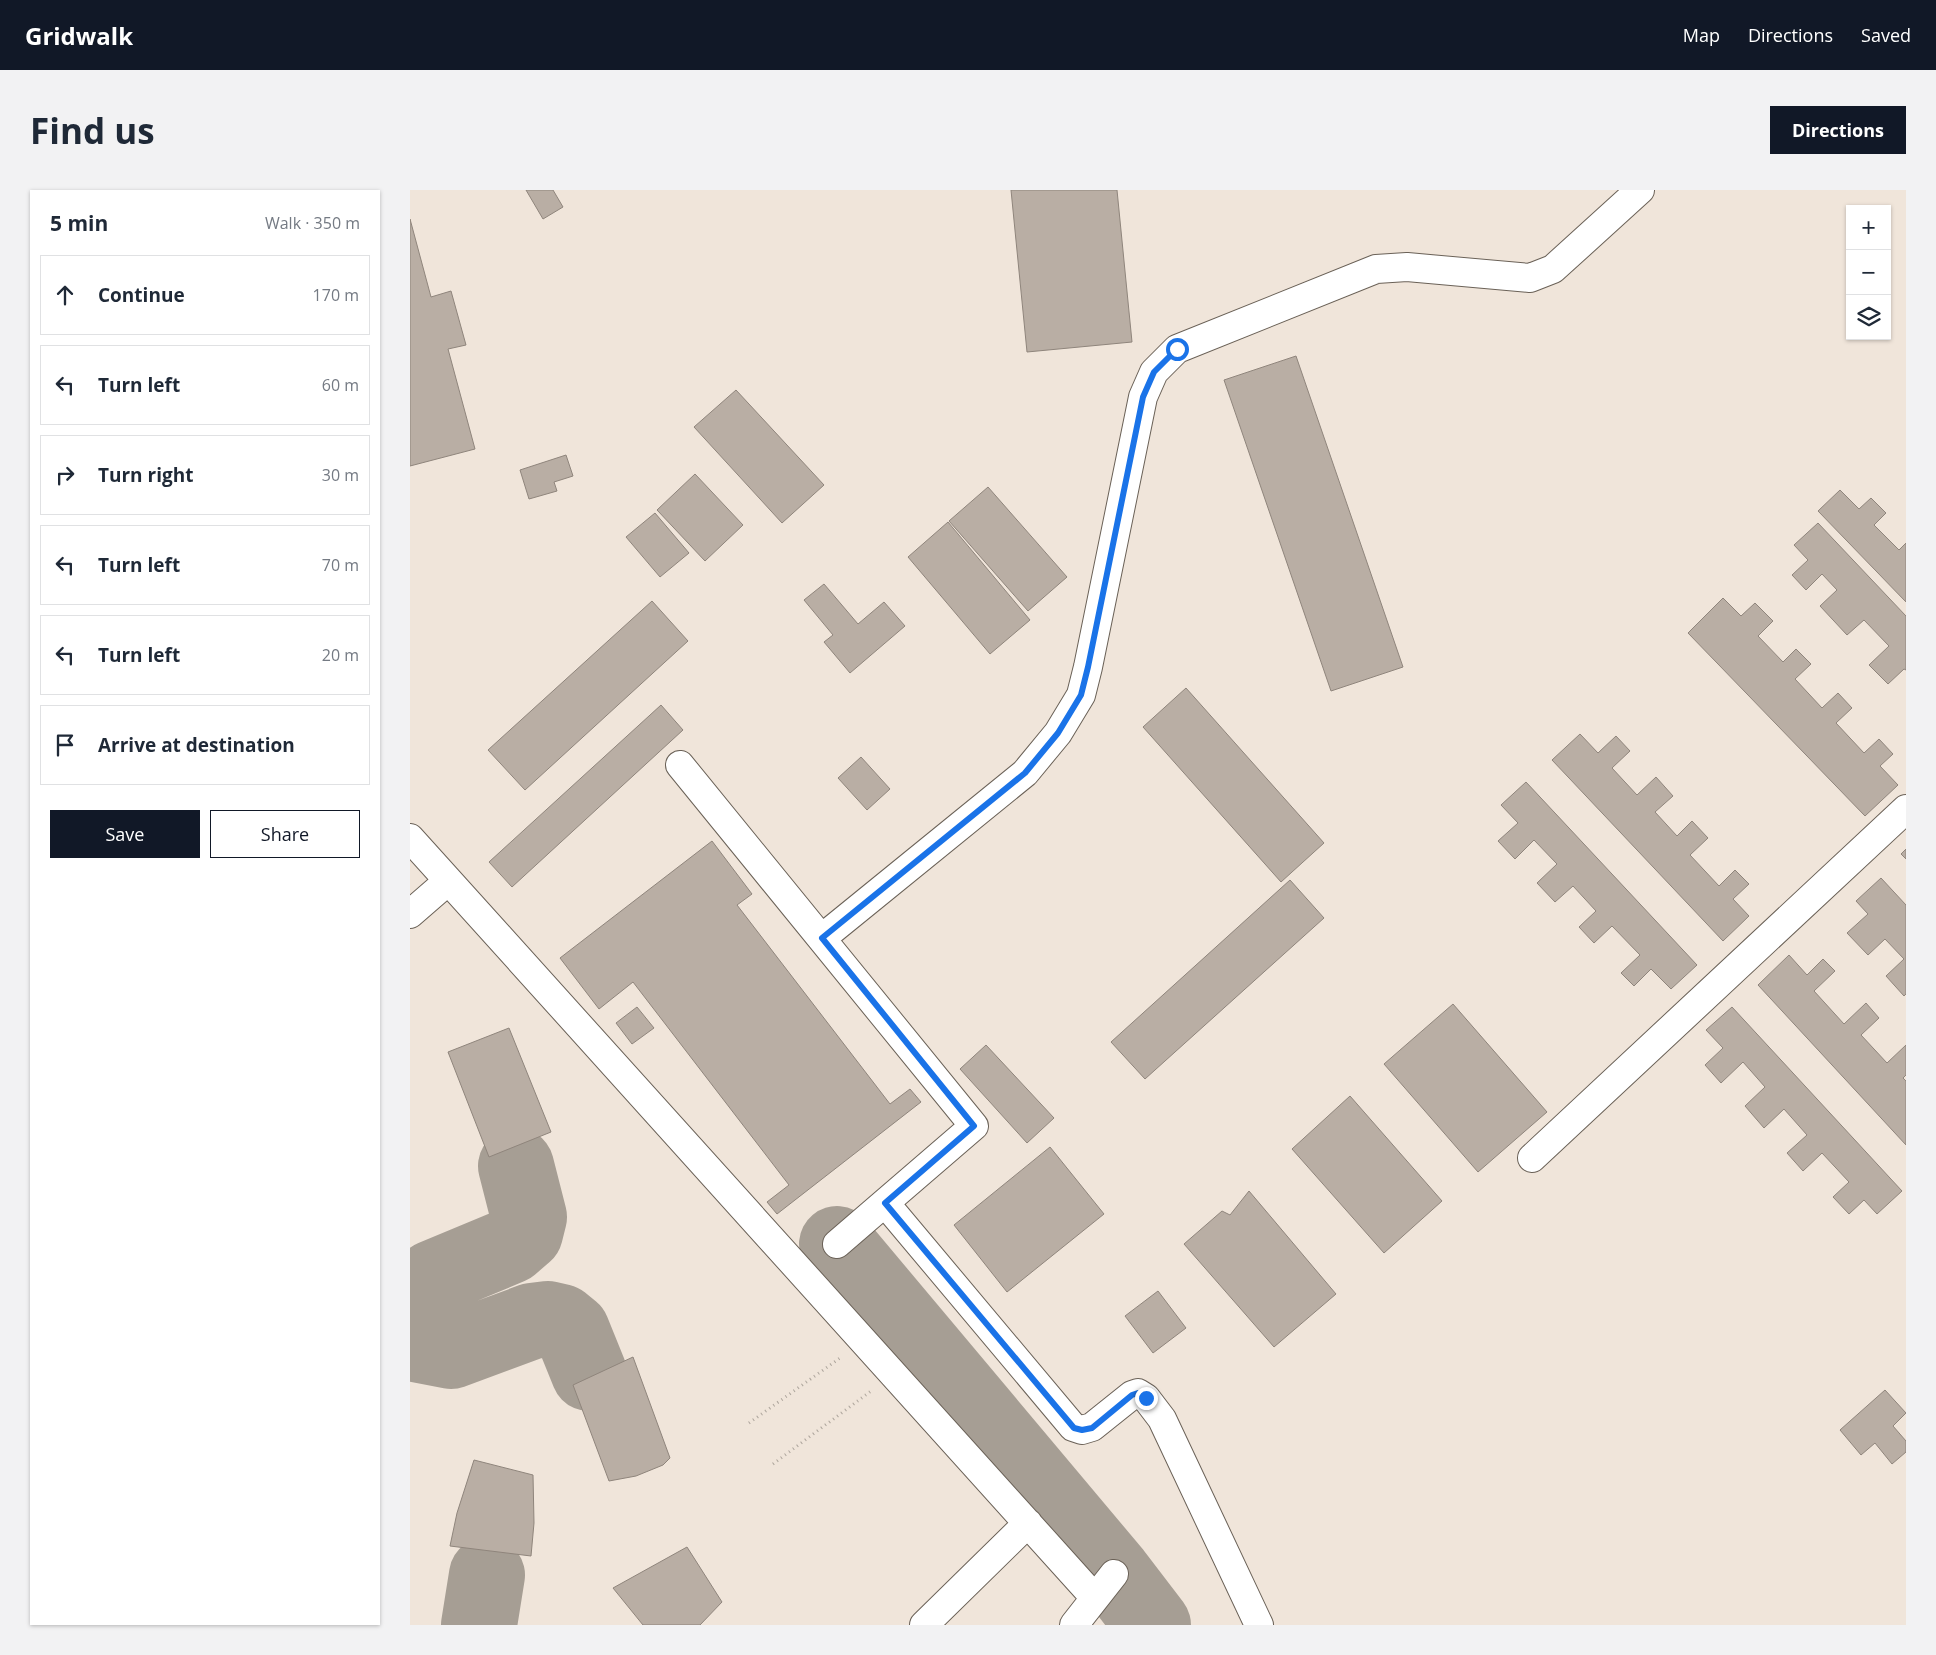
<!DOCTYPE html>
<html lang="en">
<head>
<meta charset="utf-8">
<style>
  :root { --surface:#fff; --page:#f2f2f3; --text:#1f2937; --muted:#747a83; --line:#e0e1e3; --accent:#111827 }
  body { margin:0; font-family:"Open Sans",sans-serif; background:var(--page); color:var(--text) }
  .controls { position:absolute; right:15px; top:15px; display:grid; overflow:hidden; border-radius:0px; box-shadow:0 1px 4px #0004 }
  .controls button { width:45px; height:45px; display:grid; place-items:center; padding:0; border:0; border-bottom:1px solid var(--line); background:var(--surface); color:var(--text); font:25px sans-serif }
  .stop { position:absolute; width:15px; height:15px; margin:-11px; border:4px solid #1a73e8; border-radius:50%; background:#fff }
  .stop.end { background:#1a73e8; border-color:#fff; box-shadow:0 1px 5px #0008 }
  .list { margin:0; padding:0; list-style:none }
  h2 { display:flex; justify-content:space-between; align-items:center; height:65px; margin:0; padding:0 20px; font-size:21px }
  h2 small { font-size:16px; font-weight:400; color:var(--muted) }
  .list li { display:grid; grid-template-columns:32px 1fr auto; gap:15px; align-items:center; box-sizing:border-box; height:80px; margin:0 10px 10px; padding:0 10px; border:1px solid var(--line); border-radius:0px }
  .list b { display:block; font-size:19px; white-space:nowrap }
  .list em { font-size:16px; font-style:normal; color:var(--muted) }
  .actions { display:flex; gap:10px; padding:15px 20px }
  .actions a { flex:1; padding:11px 0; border:1px solid var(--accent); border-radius:0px; text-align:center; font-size:18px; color:var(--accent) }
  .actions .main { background:var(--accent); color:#fff }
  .icon { flex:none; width:28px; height:28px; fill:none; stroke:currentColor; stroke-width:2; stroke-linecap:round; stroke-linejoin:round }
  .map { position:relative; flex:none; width:1496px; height:1435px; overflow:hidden; border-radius:0px }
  header { display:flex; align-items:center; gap:30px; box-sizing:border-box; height:70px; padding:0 25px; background:var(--accent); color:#fff }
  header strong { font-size:24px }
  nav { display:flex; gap:28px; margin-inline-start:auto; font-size:18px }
  .intro { display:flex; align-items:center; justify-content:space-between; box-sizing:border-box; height:120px; padding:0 30px }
  h1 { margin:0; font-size:35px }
  .button { padding:12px 22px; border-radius:0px; background:var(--accent); color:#fff; font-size:18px; font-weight:700 }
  main { display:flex; gap:30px; padding:0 30px }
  aside { flex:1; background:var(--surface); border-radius:0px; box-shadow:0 1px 4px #0004 }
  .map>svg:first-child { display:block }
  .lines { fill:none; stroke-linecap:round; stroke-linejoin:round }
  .taxiway { stroke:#a69e94; stroke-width:76 }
  .building { fill:#b9aea4; stroke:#8f857c }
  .minor-casing { stroke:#6a6157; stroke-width:30 }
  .path { stroke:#aca49b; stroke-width:3; stroke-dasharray:1 4; stroke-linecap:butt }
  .minor { stroke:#fff; stroke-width:28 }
  .route { stroke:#1a73e8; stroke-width:6 }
</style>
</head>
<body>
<header>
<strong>Gridwalk</strong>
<nav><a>Map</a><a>Directions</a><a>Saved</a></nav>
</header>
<div class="intro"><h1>Find us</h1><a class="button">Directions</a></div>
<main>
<aside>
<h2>5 min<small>Walk · 350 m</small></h2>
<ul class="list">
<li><svg class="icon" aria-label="ahead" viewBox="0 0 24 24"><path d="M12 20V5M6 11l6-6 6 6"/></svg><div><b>Continue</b></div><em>170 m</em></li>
<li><svg class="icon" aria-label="left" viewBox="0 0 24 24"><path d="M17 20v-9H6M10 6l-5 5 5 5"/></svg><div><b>Turn left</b></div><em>60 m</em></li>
<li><svg class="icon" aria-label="right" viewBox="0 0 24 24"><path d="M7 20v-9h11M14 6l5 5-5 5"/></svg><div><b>Turn right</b></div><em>30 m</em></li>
<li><svg class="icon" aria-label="left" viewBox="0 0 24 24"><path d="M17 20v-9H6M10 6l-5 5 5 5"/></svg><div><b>Turn left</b></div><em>70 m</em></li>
<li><svg class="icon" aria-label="left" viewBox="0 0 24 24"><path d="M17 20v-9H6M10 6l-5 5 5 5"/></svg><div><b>Turn left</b></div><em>20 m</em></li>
<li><svg class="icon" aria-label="arrive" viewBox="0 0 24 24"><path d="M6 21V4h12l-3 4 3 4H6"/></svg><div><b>Arrive at destination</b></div></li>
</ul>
<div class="actions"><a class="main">Save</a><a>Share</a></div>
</aside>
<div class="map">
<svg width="1496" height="1435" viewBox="0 0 1496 1435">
  <rect width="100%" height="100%" fill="#f0e5da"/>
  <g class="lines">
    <!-- taxiway -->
    <path class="taxiway" d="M427 1054 704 1384 743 1435
      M0 1105 23 1088 100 1056 115 1043 119 1027 106 976
      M0 1153 41 1161 122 1131 138 1129 151 1132 162 1141 179 1183
      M69 1435 77 1385"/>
  </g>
  <!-- building -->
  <path class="building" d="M116 0H143L153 17 133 29Z
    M601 0H707L722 152 617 162Z
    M0 29 21 107 41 101 56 155 38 159 65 259 0 276Z
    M886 166 993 477 921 501 814 190Z
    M326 200 414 295 372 333 284 237Z
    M156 265 163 286 144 292 147 301 119 309 110 280Z
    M285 284 333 335 295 371 247 320Z
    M578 297 657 387 618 421 539 331Z
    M1430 300 1449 319 1461 308 1476 323 1464 335 1489 360 1496 353V412L1408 321Z
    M245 323 279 363 250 387 216 347Z
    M538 332 620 430 580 464 498 367Z
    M1408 333 1496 426V480L1494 479 1478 494 1459 475 1479 456 1454 430 1437 445 1410 416 1427 400 1412 384 1396 400 1382 385 1398 370 1384 355Z
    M414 394 448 434 474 412 495 436 440 483 414 452 423 445 394 410Z
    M1313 408 1331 426 1345 413 1363 431 1348 446 1373 472 1386 459 1401 474 1385 489 1412 518 1428 503 1442 518 1426 533 1454 563 1469 549 1483 564 1470 576 1488 595 1455 626 1278 443Z
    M242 411 278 451 115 600 78 560Z
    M776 498 914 653 871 692 733 537Z
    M251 515 273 540 102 697 79 672Z
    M1170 544 1188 563 1206 546 1220 561 1202 578 1227 605 1246 587 1263 606 1245 622 1267 646 1282 631 1298 648 1280 665 1309 696 1325 680 1339 694 1323 709 1339 726 1313 751 1142 570Z
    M451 567 480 599 457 620 428 588Z
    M1116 592 1287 775 1261 799 1241 779 1224 796 1211 783 1230 765 1202 736 1184 753 1169 737 1186 721 1163 696 1145 712 1127 693 1147 674 1124 650 1105 669 1088 651 1108 633 1091 615Z
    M302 651 342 704 327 715 480 914 500 899 511 912 367 1024 357 1012 379 995 223 792 189 819 150 768Z
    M1496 659V669L1491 664Z
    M1471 688 1496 715V804L1494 806 1476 786 1494 769 1475 749 1458 765 1437 743 1458 724 1446 711Z
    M880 690 914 728 735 889 701 852Z
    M1379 765 1397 785 1413 769 1425 781 1404 801 1434 834 1456 813 1469 828 1451 845 1477 873 1496 855V885L1493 888 1496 891V955L1348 795Z
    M1043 814 1137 922 1068 982 974 874Z
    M227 817 244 838 222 854 206 833Z
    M1322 817 1492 1001 1467 1024 1454 1010 1439 1024 1423 1007 1439 992 1412 963 1393 981 1377 963 1397 945 1374 919 1354 938 1335 916 1355 897 1333 872 1311 893 1295 875 1313 858 1296 840Z
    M99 838 141 942 79 967 38 862Z
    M576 855 644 928 617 953 550 879Z
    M940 906 1032 1011 974 1063 882 959Z
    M640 957 694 1024 597 1102 544 1035Z
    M839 1001 926 1104 864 1157 774 1054 812 1021 820 1025Z
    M748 1101 776 1138 743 1163 715 1126Z
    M223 1167 260 1268 253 1275 226 1286 199 1291 163 1195Z
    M1475 1200 1496 1223 1483 1236 1496 1251V1262L1482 1274 1465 1253 1451 1265 1430 1240Z
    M64 1270 123 1285 124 1333 121 1366 40 1356 47 1323Z
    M277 1357 312 1412 290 1435H233L203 1398Z"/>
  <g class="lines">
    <defs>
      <path id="minor" d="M270 575 564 936 427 1054
        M0 648 685 1408
        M0 724 38 691
        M412 748 615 583 648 543 671 505 678 477 733 207 744 182 767 159 966 79 997 77 1120 88 1143 79 1230 0
        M1122 968 1496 619
        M475 1013 663 1237 672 1240 682 1237 722 1205 728 1203 736 1208 752 1229 849 1435
        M514 1435 618 1333
        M664 1435 704 1384"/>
    </defs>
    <!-- minor casing -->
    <use href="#minor" class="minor-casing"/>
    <!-- path -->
    <path class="path" d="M339 1233 430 1168
      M363 1274 461 1201"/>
    <!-- minor -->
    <use href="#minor" class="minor"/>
  </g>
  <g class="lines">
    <!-- route -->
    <path class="route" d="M736 1208 728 1203 722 1205 682 1238 672 1240 664 1238 475 1013 564 936 412 748 615 583 648 543 671 505 678 477 733 207 744 182 767 159"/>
  </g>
</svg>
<div class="controls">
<button>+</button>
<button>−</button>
<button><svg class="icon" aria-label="layers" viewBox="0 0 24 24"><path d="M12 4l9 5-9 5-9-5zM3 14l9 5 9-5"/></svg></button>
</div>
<div class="stop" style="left:767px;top:159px"></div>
<div class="stop end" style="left:736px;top:1208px"></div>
</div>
</main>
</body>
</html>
